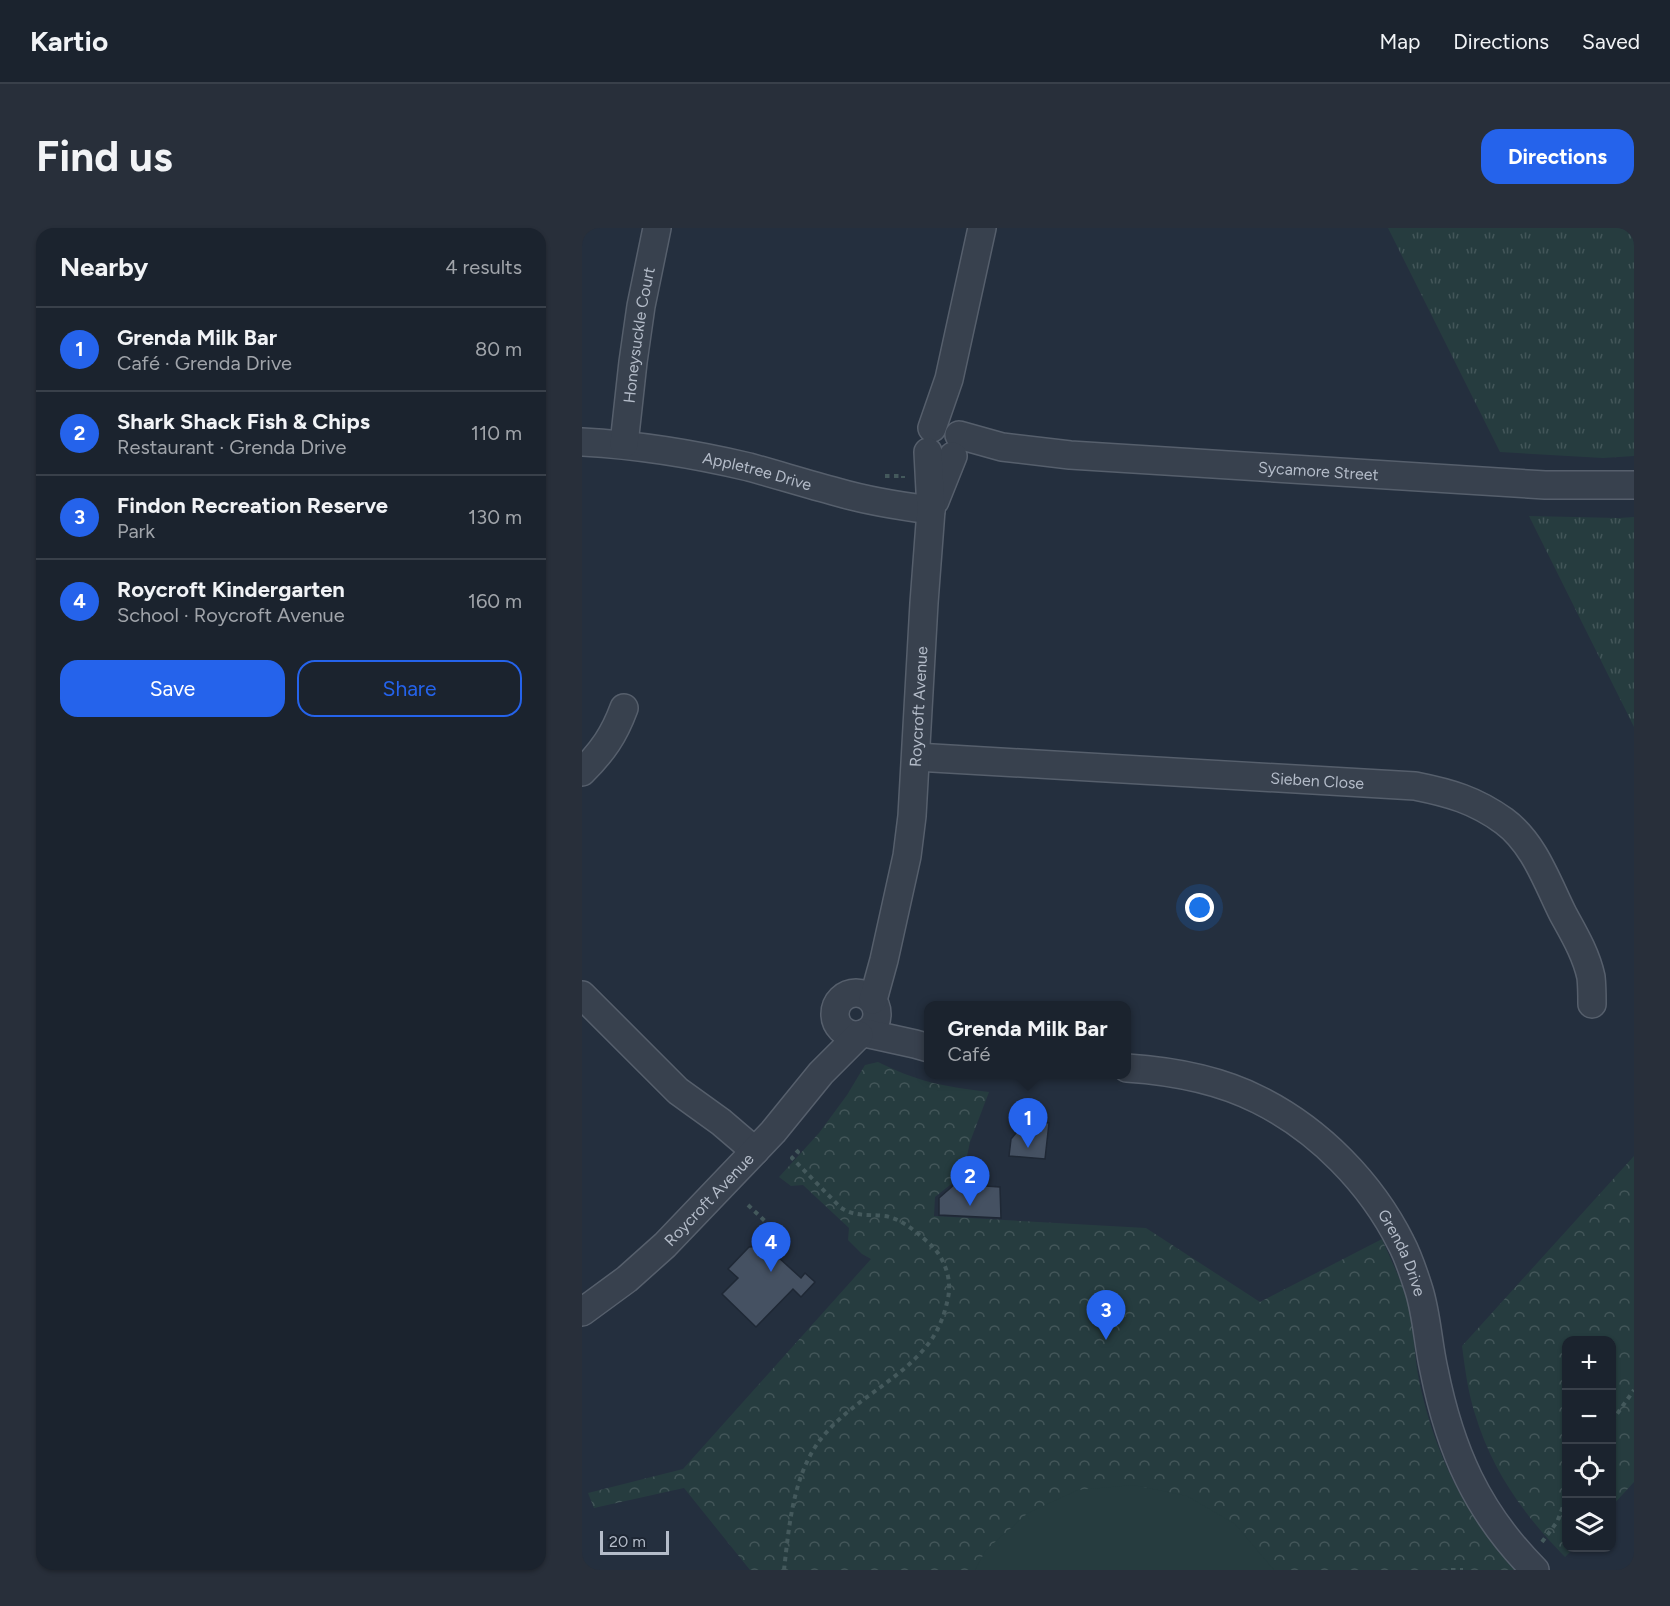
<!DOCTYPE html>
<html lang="en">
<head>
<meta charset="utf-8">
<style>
  :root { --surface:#1b232e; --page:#282f3a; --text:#f1f3f6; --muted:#a0a4aa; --line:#39404a; --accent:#2563eb }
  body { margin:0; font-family:Figtree,sans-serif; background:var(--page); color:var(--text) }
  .controls { position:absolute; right:18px; bottom:18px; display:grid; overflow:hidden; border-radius:12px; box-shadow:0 2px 4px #0004 }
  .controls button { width:54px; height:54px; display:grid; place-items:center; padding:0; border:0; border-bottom:2px solid var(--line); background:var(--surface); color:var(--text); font:30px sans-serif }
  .scale { position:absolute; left:18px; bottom:15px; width:69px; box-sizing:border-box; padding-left:6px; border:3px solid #b4bcc9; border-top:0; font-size:16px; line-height:21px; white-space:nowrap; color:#b4bcc9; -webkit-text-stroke:4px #1d2633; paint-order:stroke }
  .you { position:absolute; left:618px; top:680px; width:21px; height:21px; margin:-15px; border:4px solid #fff; border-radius:50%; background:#1a73e8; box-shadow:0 0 0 9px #1a73e833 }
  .badge { display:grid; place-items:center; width:39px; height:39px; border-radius:50%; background:var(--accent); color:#fff; font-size:20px; font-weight:700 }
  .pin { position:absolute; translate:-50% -50px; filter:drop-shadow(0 2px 3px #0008) }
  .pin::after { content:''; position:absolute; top:32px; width:21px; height:18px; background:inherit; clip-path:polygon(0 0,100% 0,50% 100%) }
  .popup { position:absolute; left:342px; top:773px; width:207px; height:78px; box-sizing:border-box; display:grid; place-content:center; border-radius:12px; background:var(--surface); filter:drop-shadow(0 2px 4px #0005); font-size:20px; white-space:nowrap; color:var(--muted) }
  .popup b { font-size:22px; color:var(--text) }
  .popup::after { content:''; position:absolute; left:50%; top:100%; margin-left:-12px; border:12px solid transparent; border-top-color:var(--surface) }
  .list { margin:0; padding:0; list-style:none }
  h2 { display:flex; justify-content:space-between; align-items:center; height:78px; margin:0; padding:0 24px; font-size:26px }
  h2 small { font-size:20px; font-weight:400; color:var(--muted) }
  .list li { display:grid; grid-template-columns:39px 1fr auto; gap:18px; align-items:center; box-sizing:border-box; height:84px; padding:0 24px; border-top:2px solid var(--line) }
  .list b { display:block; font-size:22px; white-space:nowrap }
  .list p { margin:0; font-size:20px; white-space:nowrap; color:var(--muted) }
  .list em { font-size:20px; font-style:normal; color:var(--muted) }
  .actions { display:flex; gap:12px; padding:18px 24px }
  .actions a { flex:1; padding:14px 0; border:2px solid var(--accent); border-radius:18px; text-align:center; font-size:21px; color:var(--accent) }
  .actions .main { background:var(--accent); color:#fff }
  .icon { flex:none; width:33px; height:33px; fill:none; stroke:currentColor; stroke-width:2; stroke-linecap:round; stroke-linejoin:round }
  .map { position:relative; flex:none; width:1052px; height:1342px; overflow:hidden; border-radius:18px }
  header { display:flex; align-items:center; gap:36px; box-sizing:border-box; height:84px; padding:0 30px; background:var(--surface); border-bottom:2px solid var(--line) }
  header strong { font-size:28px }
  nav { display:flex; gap:33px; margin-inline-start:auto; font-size:21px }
  .intro { display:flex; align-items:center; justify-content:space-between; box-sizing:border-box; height:144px; padding:0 36px }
  h1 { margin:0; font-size:42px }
  .button { padding:15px 27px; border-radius:18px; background:var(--accent); color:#fff; font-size:21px; font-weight:700 }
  main { display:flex; gap:36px; padding:0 36px }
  aside { flex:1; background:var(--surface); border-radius:18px; box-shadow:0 2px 4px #0004 }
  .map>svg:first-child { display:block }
  .grass { fill:url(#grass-tufts) }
  .forest { fill:url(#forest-crowns) }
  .pitch { fill:#263c3f }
  .building { fill:#455162; stroke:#1f2835; stroke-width:1.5 }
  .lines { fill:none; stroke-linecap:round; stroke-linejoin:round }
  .street-casing { stroke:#565f6c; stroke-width:30 }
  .path { stroke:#44595c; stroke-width:4; stroke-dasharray:4.5 4.5; stroke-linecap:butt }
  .street { stroke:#38414e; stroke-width:27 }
  .labels { text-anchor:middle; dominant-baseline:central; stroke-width:6; stroke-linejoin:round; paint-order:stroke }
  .street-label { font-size:16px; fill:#b4bcc9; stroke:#1d2633 }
</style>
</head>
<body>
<header>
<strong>Kartio</strong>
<nav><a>Map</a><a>Directions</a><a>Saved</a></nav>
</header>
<div class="intro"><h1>Find us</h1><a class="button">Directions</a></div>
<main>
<aside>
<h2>Nearby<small>4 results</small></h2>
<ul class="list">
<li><span class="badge">1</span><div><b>Grenda Milk Bar</b><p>Café · Grenda Drive</p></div><em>80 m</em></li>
<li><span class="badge">2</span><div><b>Shark Shack Fish &amp; Chips</b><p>Restaurant · Grenda Drive</p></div><em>110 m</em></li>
<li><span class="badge">3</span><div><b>Findon Recreation Reserve</b><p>Park</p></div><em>130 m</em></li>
<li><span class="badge">4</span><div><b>Roycroft Kindergarten</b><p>School · Roycroft Avenue</p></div><em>160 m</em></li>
</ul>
<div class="actions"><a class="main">Save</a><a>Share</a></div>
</aside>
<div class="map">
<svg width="1052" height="1342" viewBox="0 0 1052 1342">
  <defs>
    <pattern id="grass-tufts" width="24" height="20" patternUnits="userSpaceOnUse" patternTransform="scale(1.5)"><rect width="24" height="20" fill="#263c3f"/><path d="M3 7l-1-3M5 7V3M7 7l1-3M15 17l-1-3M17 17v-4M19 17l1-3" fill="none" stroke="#435659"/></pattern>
    <pattern id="forest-crowns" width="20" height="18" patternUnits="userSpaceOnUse" patternTransform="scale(1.5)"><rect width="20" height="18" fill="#263c3f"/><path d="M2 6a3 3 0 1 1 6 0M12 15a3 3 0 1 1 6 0" fill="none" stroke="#435659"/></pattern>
  </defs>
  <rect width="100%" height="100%" fill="#242f3e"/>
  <!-- grass -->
  <path class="grass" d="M806 0H1052V228L1021 230 918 224Z
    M947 288 1037 290 1052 289V499Z"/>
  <!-- forest -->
  <path class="forest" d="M296 834C336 854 364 859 407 864L388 914 382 942 373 953 353 969 352 988 564 1000 678 1074 800 1011C808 1030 821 1056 826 1075 832 1100 832 1127 837 1152 852 1225 883 1287 933 1342H168L102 1260 12 1280 6 1265 101 1241 289 1031 280 1026 266 1012 267 1000 221 957 209 958 197 949 237 905 265 867 283 837Z
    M1052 928V1254L1030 1278V1112H984V1320H992L983 1329C942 1287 910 1243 893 1186 886 1164 883 1141 880 1118Z"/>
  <!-- pitch -->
  <path class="pitch" d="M551 1257 605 1268 653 1296 692 1342H393L404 1322 446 1285 496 1262Z"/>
  <!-- building -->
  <path class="building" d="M450 893 467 895 463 931 427 928 429 911 439 899Z
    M373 956 418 959 419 990 357 987V970Z
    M184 1018 219 1050 223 1045 233 1054 219 1069 211 1061 174 1099 140 1066 156 1050 146 1041 167 1019Z"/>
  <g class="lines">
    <defs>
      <g id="street">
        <path d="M350 200 367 151 400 0"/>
        <path id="s1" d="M377 207 420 219 488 227 963 257H1052"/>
        <path id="s2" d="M0 214C56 217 112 226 167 239 196 247 225 256 255 264 286 273 317 278 349 282"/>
        <path id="s3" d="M42 216 51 134 59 78 75 0"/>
        <path d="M353 273 371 228"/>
        <path id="s4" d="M334 529 833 558C868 565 893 572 922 593 952 615 965 654 981 686 992 706 1004 726 1009 749 1010 758 1010 767 1010 776"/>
        <path d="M0 544C21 523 32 507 42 480"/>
        <circle cx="274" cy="786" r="21"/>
        <path d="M0 767 96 863 139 894 173 923"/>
        <path id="s5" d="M291 772 302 732 325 628 330 588 342 375 349 282 346 224"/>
        <path d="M283 805 333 816 347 820"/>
        <path id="s6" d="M545 840C590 843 636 851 677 872 737 902 789 955 819 1015 827 1030 832 1046 837 1062 845 1088 846 1116 852 1142 868 1222 895 1284 953 1342"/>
        <path id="s7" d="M0 1084 45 1051 83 1017 191 904 239 845 277 807"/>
      </g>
    </defs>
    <!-- street casing -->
    <use href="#street" class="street-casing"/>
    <!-- path -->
    <path class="path" d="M303 248H321V250
      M166 977 184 994
      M1030 1193 1052 1162
      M960 1314 975 1294 984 1271
      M202 1342C207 1298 211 1248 238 1212 268 1173 317 1154 347 1115 357 1102 363 1085 366 1070 370 1052 363 1032 351 1019 338 1007 320 990 302 988 285 986 272 989 258 979L210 930 216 924 211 919
      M869 1342H881"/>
    <!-- street -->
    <use href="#street" class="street"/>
  </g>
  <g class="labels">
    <!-- street labels -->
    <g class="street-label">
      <text stroke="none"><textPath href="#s3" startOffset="110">Honeysuckle Court</textPath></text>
      <text stroke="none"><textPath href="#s2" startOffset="178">Appletree Drive</textPath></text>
      <text stroke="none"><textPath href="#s1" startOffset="362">Sycamore Street</textPath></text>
      <text stroke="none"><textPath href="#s5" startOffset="298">Roycroft Avenue</textPath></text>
      <text stroke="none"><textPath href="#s4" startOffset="402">Sieben Close</textPath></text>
      <text stroke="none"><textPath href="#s7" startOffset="170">Roycroft Avenue</textPath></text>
      <text stroke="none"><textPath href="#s6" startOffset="351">Grenda Drive</textPath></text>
    </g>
  </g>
</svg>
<div class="controls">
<button>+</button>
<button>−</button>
<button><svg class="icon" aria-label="locate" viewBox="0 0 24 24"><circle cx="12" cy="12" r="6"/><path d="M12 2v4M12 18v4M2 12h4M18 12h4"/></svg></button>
<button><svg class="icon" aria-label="layers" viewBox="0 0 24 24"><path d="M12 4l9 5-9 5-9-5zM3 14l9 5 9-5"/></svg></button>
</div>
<div class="scale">20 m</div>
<div class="you"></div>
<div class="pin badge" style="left:446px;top:920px">1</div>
<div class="popup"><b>Grenda Milk Bar</b>Café</div>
<div class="pin badge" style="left:388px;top:978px">2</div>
<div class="pin badge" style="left:524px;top:1112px">3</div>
<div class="pin badge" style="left:189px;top:1044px">4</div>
</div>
</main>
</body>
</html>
